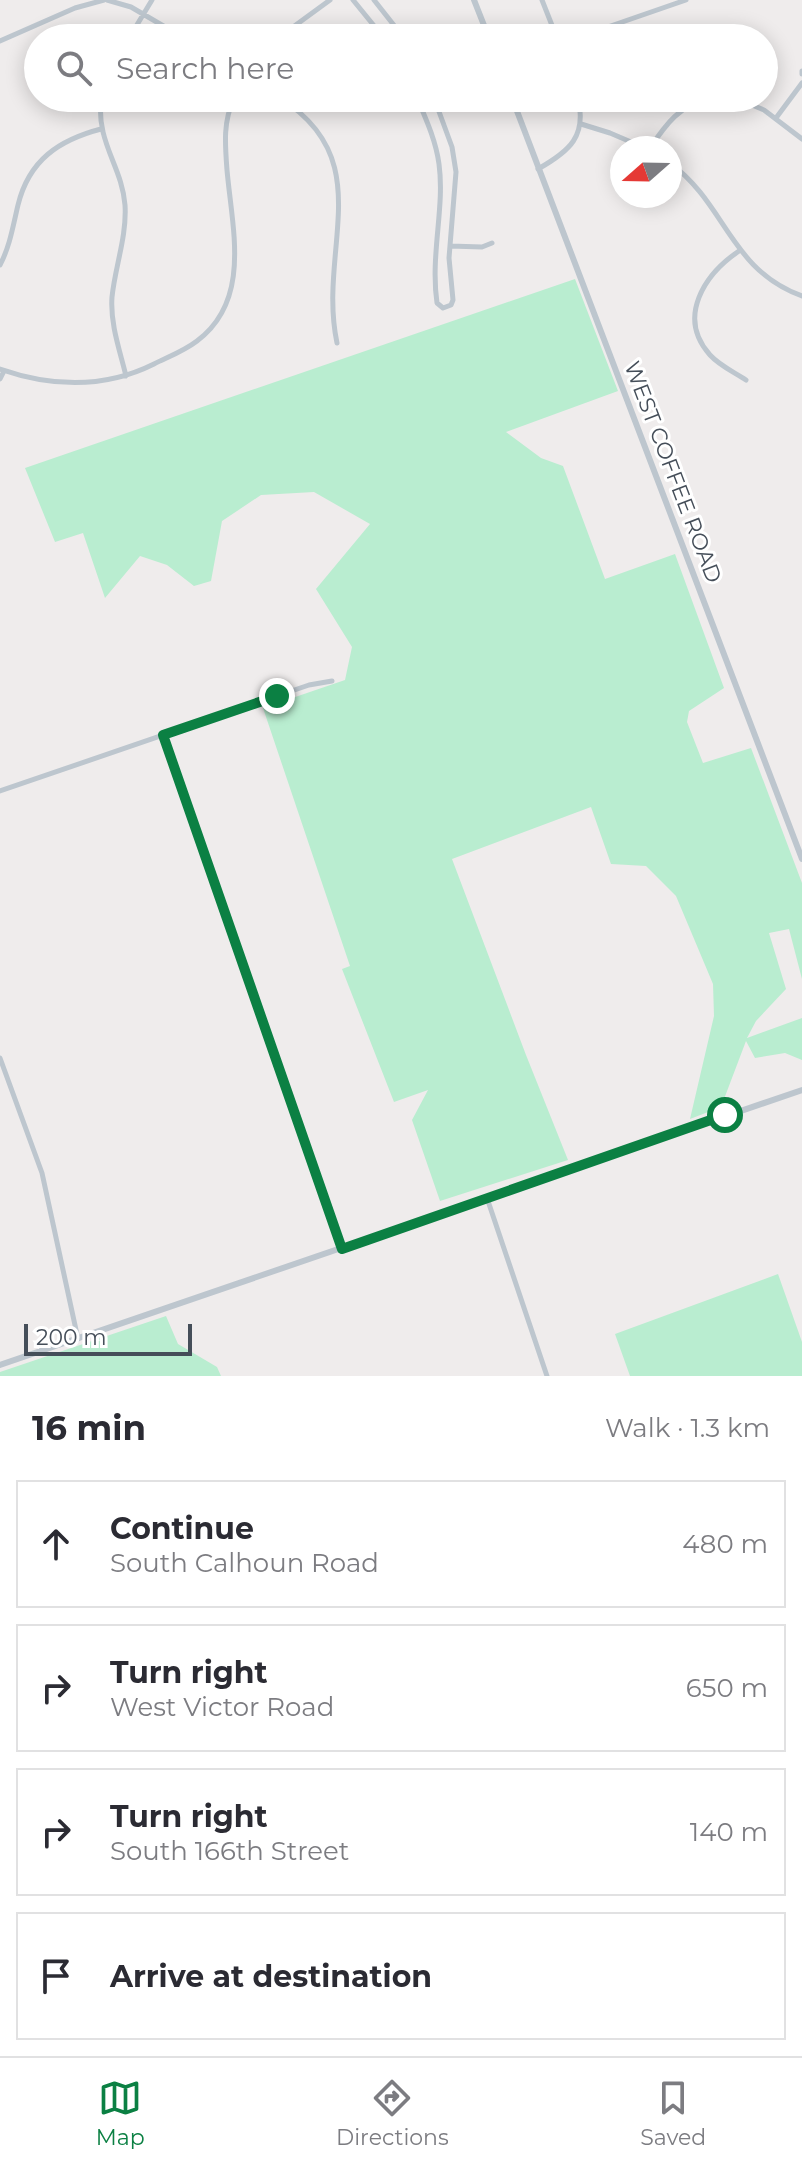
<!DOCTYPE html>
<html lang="en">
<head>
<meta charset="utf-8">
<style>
  :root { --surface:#fff; --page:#f7f7f7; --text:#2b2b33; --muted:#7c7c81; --line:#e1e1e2; --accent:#0b8043 }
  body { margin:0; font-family:Montserrat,sans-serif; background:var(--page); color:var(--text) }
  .compass { position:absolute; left:610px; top:136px; width:72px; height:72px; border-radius:50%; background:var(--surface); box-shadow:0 4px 20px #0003; rotate:250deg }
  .scale { position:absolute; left:24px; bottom:20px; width:168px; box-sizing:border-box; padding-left:8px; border:4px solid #454e59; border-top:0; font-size:22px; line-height:28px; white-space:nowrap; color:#454e59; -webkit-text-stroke:6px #fff; paint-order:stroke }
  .stop { position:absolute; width:24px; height:24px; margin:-18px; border:6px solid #0b8043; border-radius:50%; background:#fff }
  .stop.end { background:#0b8043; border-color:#fff; box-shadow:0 2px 8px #0008 }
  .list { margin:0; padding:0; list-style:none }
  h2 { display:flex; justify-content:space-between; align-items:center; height:104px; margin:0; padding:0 32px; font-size:34px }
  h2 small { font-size:26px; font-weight:400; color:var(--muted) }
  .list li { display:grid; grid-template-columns:52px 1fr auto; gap:24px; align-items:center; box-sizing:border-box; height:128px; margin:0 16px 16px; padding:0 16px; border:2px solid var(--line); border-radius:0px }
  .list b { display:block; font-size:30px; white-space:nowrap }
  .list p { margin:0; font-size:26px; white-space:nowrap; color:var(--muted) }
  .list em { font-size:26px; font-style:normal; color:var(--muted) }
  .icon { flex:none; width:44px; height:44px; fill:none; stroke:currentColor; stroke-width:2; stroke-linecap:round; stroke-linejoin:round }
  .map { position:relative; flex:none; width:802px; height:1376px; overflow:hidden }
  .search { position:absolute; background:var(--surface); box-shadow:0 4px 20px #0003; left:24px; right:24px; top:24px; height:88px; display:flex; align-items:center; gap:20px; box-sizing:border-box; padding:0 28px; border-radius:44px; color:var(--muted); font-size:30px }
  .sheet { height:680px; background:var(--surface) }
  nav { display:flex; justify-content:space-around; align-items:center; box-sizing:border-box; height:112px; border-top:2px solid var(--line); background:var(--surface); font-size:22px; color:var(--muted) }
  nav a { display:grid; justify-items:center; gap:4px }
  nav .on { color:var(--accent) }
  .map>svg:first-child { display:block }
  .green { fill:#b9edd0 }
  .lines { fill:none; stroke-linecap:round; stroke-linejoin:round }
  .minor { stroke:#bdc6ce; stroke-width:5 }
  .tertiary { stroke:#bdc6ce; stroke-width:6 }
  .route { stroke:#0b8043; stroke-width:10 }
  .labels { text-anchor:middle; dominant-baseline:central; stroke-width:6; stroke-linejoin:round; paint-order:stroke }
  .street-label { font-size:22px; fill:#454e59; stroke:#fff }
</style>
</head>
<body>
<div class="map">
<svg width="802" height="1376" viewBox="0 0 802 1376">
  <rect width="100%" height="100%" fill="#efecec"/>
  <!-- green -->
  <path class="green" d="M575 279 618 391 506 432 541 458 563 466 605 579 675 554 724 688 689 711 687 722 703 763 751 748 802 883V979L789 929 769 933 786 989 756 1021 747 1038 802 1018V1060L785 1053 755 1058 746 1041 721 1107 690 1119 714 1016 713 984 676 896 646 866 611 864 591 807 452 859 526 1055 568 1160 440 1201 412 1120 428 1090 394 1102 342 969 350 966 263 708 345 680 352 647 316 589 370 524 314 492 261 495 222 521 211 581 194 586 167 565 140 556 105 598 83 533 55 542 25 468Z
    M778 1274 802 1342V1376H630L615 1334Z
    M166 1316 178 1344 217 1367 221 1376H0V1372Z"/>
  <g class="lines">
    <!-- minor -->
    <path class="minor" d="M107 0 131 7 184 38
      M353 0 384 38
      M374 0 404 38
      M542 0 557 38
      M129 38 152 0
      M278 38 330 0
      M576 38 686 0
      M0 41 75 8 104 0
      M802 71V74
      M101 98C96 143 122 166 125 205 127 236 115 267 112 297 110 324 120 351 126 376
      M280 98C380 161 317 249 337 343
      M417 98C426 119 436 141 439 164 445 208 430 255 437 303L443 308 451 305 453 300 449 258 456 172 452 147 434 98
      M735 98 764 110 802 139
      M776 118 802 83
      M581 124 610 133 645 148
      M650 148C666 124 680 105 709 98
      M670 163C727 205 729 269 802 296
      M538 169C570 151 587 136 578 98
      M450 246 482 247 492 243
      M739 251C705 274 676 317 710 355 720 366 734 372 746 380
      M0 265C10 246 13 226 18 205 29 160 59 140 101 129
      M0 369C52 387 104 389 154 364 168 357 184 351 197 341 252 300 232 228 227 170 225 144 223 122 234 98
      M0 379 4 371
      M163 735 342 1249
      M0 791 309 685 332 681
      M0 1058 42 1173 78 1339
      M487 1198 547 1376"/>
    <!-- tertiary -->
    <path class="tertiary" d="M474 0 489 38
      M512 98 802 859
      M0 1365 802 1090"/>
  </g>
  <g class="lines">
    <!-- route -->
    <path class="route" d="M277 696 163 735 342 1249 725 1115"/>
  </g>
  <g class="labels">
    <!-- street labels -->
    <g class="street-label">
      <text transform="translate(673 472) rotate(69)">WEST COFFEE ROAD</text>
    </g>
  </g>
</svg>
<svg class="compass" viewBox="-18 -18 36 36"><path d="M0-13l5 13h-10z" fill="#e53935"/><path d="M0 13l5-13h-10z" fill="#7c7c81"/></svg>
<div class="scale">200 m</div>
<div class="stop" style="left:725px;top:1115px"></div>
<div class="stop end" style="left:277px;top:696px"></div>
<div class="search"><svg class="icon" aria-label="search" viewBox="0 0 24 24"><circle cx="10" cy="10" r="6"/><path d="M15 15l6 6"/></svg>Search here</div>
</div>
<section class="sheet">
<h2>16 min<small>Walk · 1.3 km</small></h2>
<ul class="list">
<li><svg class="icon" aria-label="ahead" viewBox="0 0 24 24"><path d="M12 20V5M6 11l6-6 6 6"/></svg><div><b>Continue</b><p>South Calhoun Road</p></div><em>480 m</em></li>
<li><svg class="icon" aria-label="right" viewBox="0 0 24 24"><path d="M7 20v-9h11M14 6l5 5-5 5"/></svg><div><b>Turn right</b><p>West Victor Road</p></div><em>650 m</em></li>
<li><svg class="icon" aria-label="right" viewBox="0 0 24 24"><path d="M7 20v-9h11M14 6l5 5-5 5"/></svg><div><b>Turn right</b><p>South 166th Street</p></div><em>140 m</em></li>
<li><svg class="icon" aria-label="arrive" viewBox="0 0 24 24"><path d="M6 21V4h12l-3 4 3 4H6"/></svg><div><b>Arrive at destination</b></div></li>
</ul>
</section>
<nav>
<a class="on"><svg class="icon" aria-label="map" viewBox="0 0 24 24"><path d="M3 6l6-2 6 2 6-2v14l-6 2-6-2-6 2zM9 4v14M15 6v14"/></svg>Map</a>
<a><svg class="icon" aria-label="directions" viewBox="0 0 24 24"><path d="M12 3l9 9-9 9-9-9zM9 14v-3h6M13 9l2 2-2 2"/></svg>Directions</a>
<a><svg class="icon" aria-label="saved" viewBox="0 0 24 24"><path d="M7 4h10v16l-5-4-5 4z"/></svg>Saved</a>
</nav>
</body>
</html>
